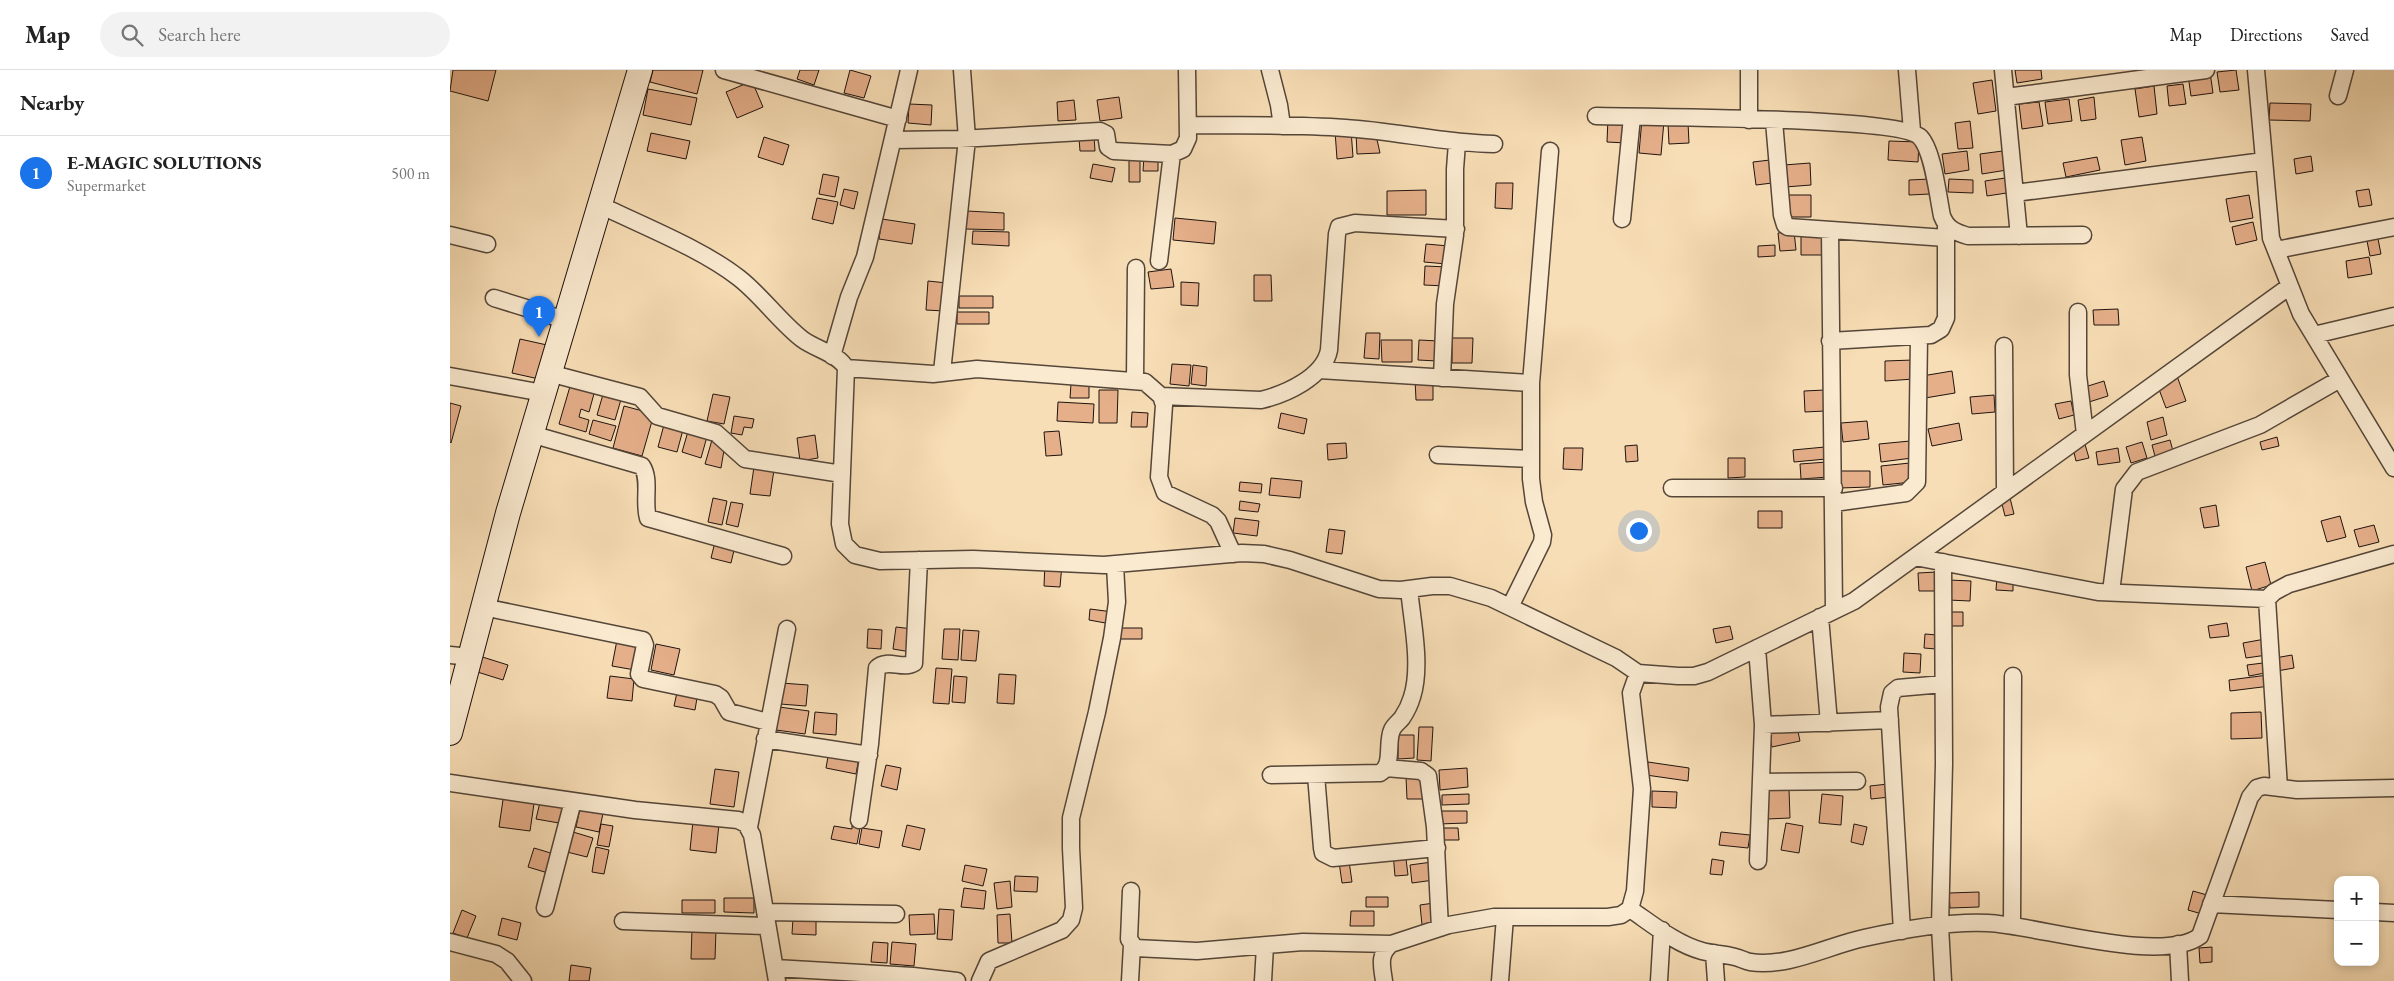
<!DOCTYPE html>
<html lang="en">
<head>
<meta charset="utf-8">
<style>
  :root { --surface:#fff; --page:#f2f2f2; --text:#222; --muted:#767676; --line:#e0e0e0; --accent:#1a73e8 }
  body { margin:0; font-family:"EB Garamond",serif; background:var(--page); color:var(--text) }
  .controls { position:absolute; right:15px; bottom:15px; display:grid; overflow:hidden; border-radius:10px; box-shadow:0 2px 8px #0003 }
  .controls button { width:45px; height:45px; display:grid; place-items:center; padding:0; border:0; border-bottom:1px solid var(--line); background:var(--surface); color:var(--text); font:25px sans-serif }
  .you { position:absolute; left:1188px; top:460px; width:18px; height:18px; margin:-12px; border:4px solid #fff; border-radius:50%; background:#1a73e8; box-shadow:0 0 0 8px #1a73e833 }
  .badge { display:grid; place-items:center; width:32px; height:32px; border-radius:50%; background:var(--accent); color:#fff; font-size:16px; font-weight:700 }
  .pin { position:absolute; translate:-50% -41px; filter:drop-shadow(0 1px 2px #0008) }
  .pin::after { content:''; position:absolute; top:26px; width:18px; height:15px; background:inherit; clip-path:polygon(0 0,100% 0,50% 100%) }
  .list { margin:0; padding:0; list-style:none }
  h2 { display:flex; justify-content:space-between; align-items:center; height:65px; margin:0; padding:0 20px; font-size:21px }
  h2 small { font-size:16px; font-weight:400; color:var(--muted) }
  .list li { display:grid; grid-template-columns:32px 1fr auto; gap:15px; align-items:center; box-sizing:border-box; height:75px; padding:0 20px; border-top:1px solid var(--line) }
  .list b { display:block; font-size:19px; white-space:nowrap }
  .list p { margin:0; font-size:16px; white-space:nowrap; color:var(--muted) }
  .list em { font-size:16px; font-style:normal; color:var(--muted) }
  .icon { flex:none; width:28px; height:28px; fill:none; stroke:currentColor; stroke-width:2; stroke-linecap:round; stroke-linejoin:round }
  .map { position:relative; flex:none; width:1944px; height:911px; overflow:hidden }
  header { display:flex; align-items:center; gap:30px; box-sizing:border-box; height:70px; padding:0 25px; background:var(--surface); border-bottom:1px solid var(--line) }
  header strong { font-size:24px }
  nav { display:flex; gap:28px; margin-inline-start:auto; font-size:18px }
  .search { width:350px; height:45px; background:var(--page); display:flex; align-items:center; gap:12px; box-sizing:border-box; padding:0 18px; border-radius:28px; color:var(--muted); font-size:19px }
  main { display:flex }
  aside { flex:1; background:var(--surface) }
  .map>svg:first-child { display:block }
  .building { fill:#e5af8a; stroke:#1e130f }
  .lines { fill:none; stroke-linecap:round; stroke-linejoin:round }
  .minor-casing { stroke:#544639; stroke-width:19 }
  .secondary-casing { stroke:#1e130f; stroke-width:26 }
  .minor { stroke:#faead0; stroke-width:16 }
  .secondary { stroke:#faead0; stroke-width:24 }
</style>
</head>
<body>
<header>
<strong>Map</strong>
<div class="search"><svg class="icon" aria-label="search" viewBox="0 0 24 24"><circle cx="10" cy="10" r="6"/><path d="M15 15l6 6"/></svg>Search here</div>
<nav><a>Map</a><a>Directions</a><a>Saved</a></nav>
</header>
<main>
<aside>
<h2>Nearby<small></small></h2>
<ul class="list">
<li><span class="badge">1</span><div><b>E-MAGIC SOLUTIONS</b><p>Supermarket</p></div><em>500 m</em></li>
</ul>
</aside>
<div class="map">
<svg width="1944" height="911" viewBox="0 0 1944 911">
  <rect width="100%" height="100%" fill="#f8deb6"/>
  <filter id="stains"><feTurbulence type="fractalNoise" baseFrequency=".004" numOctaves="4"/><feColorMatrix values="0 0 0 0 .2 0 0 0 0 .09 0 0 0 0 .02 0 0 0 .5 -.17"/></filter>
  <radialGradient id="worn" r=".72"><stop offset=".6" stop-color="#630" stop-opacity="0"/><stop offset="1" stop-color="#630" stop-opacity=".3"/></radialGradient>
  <!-- building -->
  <path class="building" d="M3 0H46L38 31 0 21Z
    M203 0H253L247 24 200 12Z
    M350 0H369L364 15 347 9Z
    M400 0 421 6 414 28 394 23Z
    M1565 0H1591L1592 9 1567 13Z
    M1786 0 1789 20 1770 22 1767 2Z
    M1760 2 1763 23 1741 26 1738 5Z
    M1542 10 1546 41 1528 44 1523 13Z
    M302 11 313 37 287 48 276 22Z
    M1733 14 1736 34 1719 36 1717 16Z
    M1704 16 1707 44 1689 47 1685 19Z
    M198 19 247 28 241 55 193 45Z
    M669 27 672 48 650 51 647 30Z
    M1644 27 1646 49 1631 51 1628 30Z
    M1619 29 1622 51 1598 54 1595 32Z
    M624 30 626 50 608 51 607 32Z
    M1589 32 1593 56 1572 59 1569 34Z
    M1820 33 1861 34 1860 51 1819 50Z
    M459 34 482 35 481 55 458 53Z
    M1158 48 1178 49 1176 73 1157 72Z
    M1192 49 1214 51 1211 85 1189 83Z
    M1520 51 1523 78 1508 79 1505 53Z
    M1238 53 1239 73 1219 74 1218 54Z
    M901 60 903 87 887 89 885 61Z
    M201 63 240 71 236 89 197 81Z
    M906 63 926 65 930 83 907 84Z
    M644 66 645 81H630L629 68Z
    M314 67 339 75 333 95 308 87Z
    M1692 67 1696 91 1675 95 1671 70Z
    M1439 71 1469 72 1468 92 1438 90Z
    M1560 80 1563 99 1532 104 1530 84Z
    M1517 81 1519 100 1495 104 1492 84Z
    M679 86H690V112H679Z
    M694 86 708 87V101H693Z
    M1861 86 1863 101 1846 104 1844 89Z
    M1647 87 1650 100 1616 107 1613 93Z
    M1320 90 1322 113 1306 115 1303 92Z
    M1360 93 1361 115 1335 117 1334 95Z
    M643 94 665 98 662 112 640 108Z
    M373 104 389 107 385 127 369 124Z
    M1562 107 1563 122 1537 126 1535 111Z
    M1480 109V124L1459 125V110Z
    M1499 109 1523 110V123L1498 122Z
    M1046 113H1063L1062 139 1045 138Z
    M394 119 408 122 404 139 390 135Z
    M1919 119 1922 135 1909 137 1906 121Z
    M976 120V145H937V121Z
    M1335 125H1361V147H1335Z
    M1799 125 1803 148 1780 152 1776 129Z
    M367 128 388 132 383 154 362 149Z
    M517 141 554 143V160L516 159Z
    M725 148 766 152 764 174 723 170Z
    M432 149 465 154 462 174 429 169Z
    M1803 152 1807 170 1786 175 1782 157Z
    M523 161 559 162V176L522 174Z
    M1344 161 1346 180 1330 181 1328 163Z
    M1351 163H1376V185H1351Z
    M1927 164 1931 184 1920 186 1916 166Z
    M976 174 999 176 997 194 974 192Z
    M1325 175V186L1308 187V176Z
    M1919 187 1922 204 1898 208 1896 191Z
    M975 196 998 197 996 216 974 215Z
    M721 199 724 217 701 219 698 202Z
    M804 205H821L822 231H804Z
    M478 211 497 213 494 241 476 240Z
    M731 212 749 213 748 236 731 235Z
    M509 226H543V238H509Z
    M1668 239 1669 255H1644L1643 240Z
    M507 242H539V254H507Z
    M916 263H930L929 289 914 288Z
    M1002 268H1023L1022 293H1002Z
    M70 269 97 275 89 309 62 303Z
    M931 270H962V292H932Z
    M969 270 989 271 988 291 968 290Z
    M1463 290 1464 309 1435 311V291Z
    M722 294 741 295 739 316 720 314Z
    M743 295 757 297 756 316 741 314Z
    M1502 301 1505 323 1475 328 1472 306Z
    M1727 306 1736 331 1716 338 1707 314Z
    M983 308V330H966L965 309Z
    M1654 311 1658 326 1639 332 1635 317Z
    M121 313 145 320 139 342 131 339 129 347 139 350 136 362 109 354Z
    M621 314H639V328H620Z
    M649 320H668L667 353H649Z
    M1375 320V341L1355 342 1354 321Z
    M154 321 172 326 165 350 147 345Z
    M263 324 280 327 274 354 257 351Z
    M1544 325 1545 342 1522 344 1520 327Z
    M1621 331 1624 345 1609 349 1605 334Z
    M608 332 644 334 643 353 607 351Z
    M0 333 11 336 1 373 0 372Z
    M174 336 204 344 192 386 163 378Z
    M682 342 698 343 697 357H681Z
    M831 343 857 349 854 364 828 358Z
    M284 346 304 349 302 358 294 357 292 365 281 363Z
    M1713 347 1717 365 1701 370 1697 352Z
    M143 350 166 356 161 371 139 364Z
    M215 351 234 356 227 382 208 377Z
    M1417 351 1419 369 1393 372 1391 353Z
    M1509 353 1512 370 1482 376 1478 359Z
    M239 358 258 363 251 388 232 382Z
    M609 361 612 385 596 386 594 362Z
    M365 365 368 388 350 391 347 368Z
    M1827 367 1829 376 1812 380 1810 372Z
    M262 370 275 374 271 398 255 394Z
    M1720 370 1723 381 1705 386 1702 375Z
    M1460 371 1462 388 1431 392 1429 374Z
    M1634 371 1639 388 1626 391 1622 374Z
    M1692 372 1697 388 1681 393 1676 377Z
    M896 373 897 388 878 390 877 374Z
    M1187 375 1188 391 1176 392 1175 376Z
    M1375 377 1376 389 1344 392 1343 380Z
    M1114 378H1133L1132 400 1113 399Z
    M1668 378 1670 392 1648 395 1646 382Z
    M1278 388H1295V407L1278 408Z
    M1377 392 1378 407 1351 409 1350 394Z
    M1460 393 1462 412 1433 415 1431 396Z
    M304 397 324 400 320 426 300 424Z
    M1389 401H1420V417L1389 418Z
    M821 408 852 411 850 428 819 425Z
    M790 412 812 414 811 423 789 421Z
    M263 428 277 431 272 455 258 452Z
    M1560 428 1564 444 1555 446 1551 430Z
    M790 431 810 434 808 442 789 440Z
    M281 432 293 434 288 457 276 454Z
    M1766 435 1769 456 1754 458 1750 438Z
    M1308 441H1332V458H1308Z
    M1890 446 1896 467 1877 472 1871 451Z
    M785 448 809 451 807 466 783 463Z
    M1924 455 1929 472 1909 477 1904 460Z
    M879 459 895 461 892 484 876 482Z
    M265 472 285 476 281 493 261 488Z
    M1815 492 1821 515 1802 521 1796 497Z
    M595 493 612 494 610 517 594 516Z
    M1487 502 1488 521H1469L1468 503Z
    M1547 506 1563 507V521L1546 520Z
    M1499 510 1521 511 1520 531 1498 530Z
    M640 539 663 542 661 554 639 550Z
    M1501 542H1513V556H1501Z
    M1777 553 1779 566 1760 568 1758 556Z
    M1280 556 1283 569 1266 573 1263 559Z
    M446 557 463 559 461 582 443 579Z
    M668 558H692V569H668Z
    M418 559 432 560 431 579 417 578Z
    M494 559H510L508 590 492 589Z
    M513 560 529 561 526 591 511 590Z
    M1475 564 1487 565 1486 579 1474 578Z
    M1815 569 1817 585 1796 588 1793 573Z
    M167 570 190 574 185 600 162 596Z
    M206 574 230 579 224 605 201 600Z
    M1454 583 1471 584 1470 603 1453 602Z
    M26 585 58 595 53 610 21 600Z
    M1842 585 1844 598 1827 601 1825 588Z
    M1813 593 1815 603 1799 606 1797 595Z
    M486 598 502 599 499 634 483 633Z
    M549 604 566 605 564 634 547 633Z
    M1818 605 1820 616 1780 621 1779 610Z
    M160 606 184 609 182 631 157 628Z
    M504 606 517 607 515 633 502 632Z
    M331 613 358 615 356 636 330 634Z
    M228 618 248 622 245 640 224 636Z
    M329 637 359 641 355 664 326 660Z
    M365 642 387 644 386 665 363 663Z
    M1811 642 1812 668 1781 669V643Z
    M969 657H983L981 691 967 690Z
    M1347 657 1350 671 1322 677 1319 663Z
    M948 665H964V688L948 689Z
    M379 681 409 687 406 704 376 698Z
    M1198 692 1239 698 1238 711 1196 705Z
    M436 695 451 698 447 720 431 716Z
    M1017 698 1018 717 990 720 989 700Z
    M265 699 289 702 284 737 260 734Z
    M976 706 977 729H957L956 707Z
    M1438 714 1440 727 1421 729 1420 716Z
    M1339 719 1340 748 1317 749 1316 720Z
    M1202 721 1227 722 1226 738 1202 737Z
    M54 723 85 727 80 761 49 757Z
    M1019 724V734L992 735V725Z
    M1372 724 1393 726 1391 755 1369 753Z
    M91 728 114 732 109 753 86 749Z
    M131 734 154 739 149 762 126 757Z
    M987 741H1017V753L988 754Z
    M243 751 269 754 266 783 240 780Z
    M1336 753 1353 756 1349 783 1331 780Z
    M151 754 163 756 159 777 147 775Z
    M1404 754 1417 757 1413 775 1401 772Z
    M457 755 475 759 470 780 452 776Z
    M384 756 402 759V756L410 758 407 774 381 769Z
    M412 758 432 761 429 778 409 774Z
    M990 758H1008L1009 770H991Z
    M123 762 143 768 137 787 117 782Z
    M1271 762 1300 765 1298 778 1269 775Z
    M146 777 159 780 154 804 142 802Z
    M84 778 104 784 98 803 78 797Z
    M955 781 958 805 945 806 943 783Z
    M1262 789 1274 791 1272 805 1260 804Z
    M899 791 902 812 892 813 889 792Z
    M982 792 984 810 962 813 960 795Z
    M515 795 537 799 533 816 512 811Z
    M565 806 588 807 587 822 564 821Z
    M560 811 562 837 547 839 544 813Z
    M514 818 536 821 534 839 511 837Z
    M1743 821 1757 825 1752 844 1738 840Z
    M1529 822V837L1500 838 1499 823Z
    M916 827H938V837H916Z
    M274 828H304V843L274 842Z
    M232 830H265V843H232Z
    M984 833 986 854 972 855 970 835Z
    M489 839 504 840 502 870 487 869Z
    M12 840 26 846 17 868 3 863Z
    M901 841H924V856H900Z
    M484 844 485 864 460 865 459 845Z
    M560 844 562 873H548L547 845Z
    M52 848 71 853 67 870 48 865Z
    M343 848H366V865L342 864Z
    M242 859H266L265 889H241Z
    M423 872 438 873 437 893 421 892Z
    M442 872 466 874 464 896 440 894Z
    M1762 877V892L1750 893 1749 878Z
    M121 895 141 898 139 911H119Z"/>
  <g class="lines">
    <defs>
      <path id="minor" d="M274 0 448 49
        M820 0 829 35 832 56
        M1457 0 1462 61
        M1553 0 1569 166
        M1806 0 1821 168 1851 244 1944 398
        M1888 26 1895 0
        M1556 27 1756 0
        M1146 46C1191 47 1450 47 1470 67 1483 80 1488 127 1492 146 1497 159 1505 162 1518 166L1633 165
        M1299 50V0
        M1324 51 1332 145 1335 155 1338 157 1496 168
        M738 55C790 56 843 54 895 58 945 61 994 73 1044 74
        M444 70 510 69 650 61 656 64 658 77 664 81 722 84 733 79 738 68 737 0
        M1565 123 1814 91
        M150 135C193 156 252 179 289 208 312 226 329 251 352 269 365 279 389 284 396 298L390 454 394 474 405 485 430 491 523 489 654 495 792 483 814 484 840 490 929 519 951 520 982 516H1000L1041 528 1166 588 1188 603 1228 606H1244L1258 602 1404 531 1840 216
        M1172 149 1182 47
        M1380 160 1384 540
        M0 165 37 174
        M1826 180 1944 157
        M709 191 722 84
        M44 228 115 250
        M1628 242V305L1635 364
        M1864 265 1944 246
        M1380 271 1481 265 1491 259 1496 248V157
        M1554 276 1555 422
        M382 286 399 227 415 187 459 0
        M396 298 483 304 527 299 695 312 711 326 714 335 709 407 715 423 762 445 768 451 783 484
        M869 300 1081 313
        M492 302 517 69 512 0
        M99 303 190 327 207 346 266 363 295 389 392 404
        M0 306 93 323
        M992 308 995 234 1005 165V99L1007 73
        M685 310 686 198
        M711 326 811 330C836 324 874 307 879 280L887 164 889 157 905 153 1006 159
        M81 364 192 396C201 410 193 431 198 448L333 486
        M988 385 1081 389
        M1222 418H1384
        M1384 433 1456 423 1467 412 1469 266
        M1465 487 1648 522 1817 529
        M1661 522 1674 419 1687 402 1810 355 1890 309
        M33 537 193 570 195 575 189 604 193 609 265 624 271 628 279 642 318 652
        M1060 537 1092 472 1093 465 1084 432 1081 409V313L1100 81
        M1370 547 1379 653
        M1307 578 1313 655 1308 791
        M0 585 20 587
        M1313 655 1440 650
        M315 669 419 685
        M936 698 971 701 978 706 985 757 990 858
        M821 705 930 703C944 695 936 673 942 660 944 655 949 652 952 648 956 642 960 634 962 627 972 596 962 551 959 519
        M866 705 872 778 873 783 883 788 987 778
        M1311 712 1407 711
        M0 713 185 740 288 750 296 754 302 765 327 911
        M1829 718 1817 529 1824 522 1839 514 1944 484
        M409 750 420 674 427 598C437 588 453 600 464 593L469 490
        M299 757 337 559
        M681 821 679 869 685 878 747 881 853 872 941 874
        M1761 834 1888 840
        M95 838 123 731
        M1180 839C1202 854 1226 874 1252 881 1263 884 1274 884 1285 887 1290 888 1295 891 1300 892 1338 898 1377 876 1414 868 1450 860 1501 851 1538 853 1586 855 1712 895 1750 866L1800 727 1807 718 1814 716 1847 720 1944 718
        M315 842 446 844
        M1925 842 1944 843
        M173 851 317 856
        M1562 855 1563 606
        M1452 861 1439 637 1442 623 1448 618 1493 614
        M0 872 46 884 57 891 73 911
        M1728 874 1730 911
        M1264 883 1266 911
        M325 898 463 906 507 911
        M530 911 539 891 612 860 621 850 624 838 621 778V748L647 642 662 568 667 532 665 495
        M680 911 682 875
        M813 911 815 876
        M934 911C932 896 928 885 941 874L999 855 1044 847H1158L1171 845 1180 839 1185 821 1192 719 1181 623 1188 603
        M1050 911 1055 847
        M1209 911 1212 860
        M1493 911 1490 856 1494 694 1493 492"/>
      <path id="secondary" d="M0 663 58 443 190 0"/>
    </defs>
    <!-- minor casing -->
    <use href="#minor" class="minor-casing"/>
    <!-- secondary casing -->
    <use href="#secondary" class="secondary-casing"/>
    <!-- minor -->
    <use href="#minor" class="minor"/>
    <!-- secondary -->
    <use href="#secondary" class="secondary"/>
  </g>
  <rect width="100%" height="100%" filter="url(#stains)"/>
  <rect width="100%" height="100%" fill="url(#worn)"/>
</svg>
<div class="controls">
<button>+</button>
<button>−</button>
</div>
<div class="you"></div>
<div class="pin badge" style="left:89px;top:267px">1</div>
</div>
</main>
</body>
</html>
